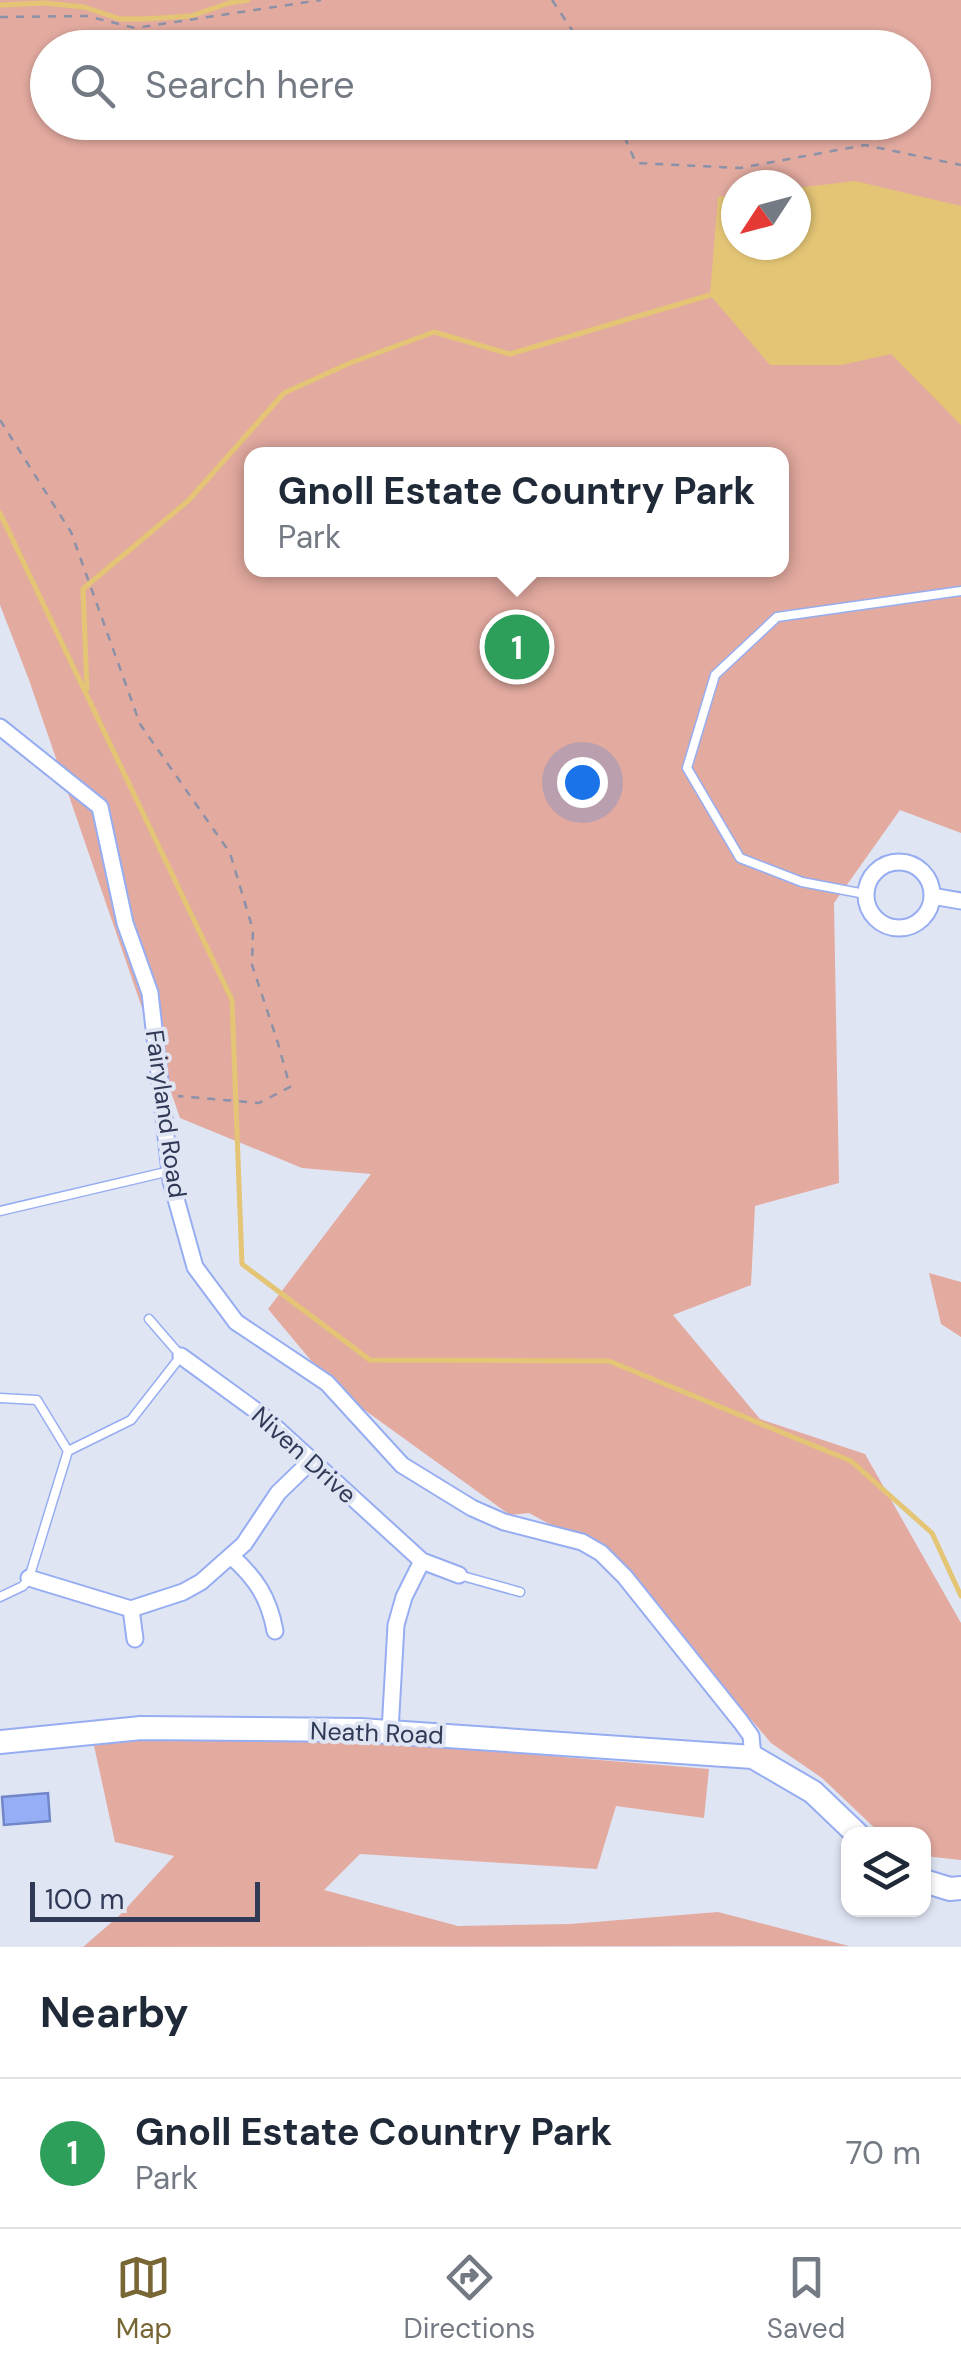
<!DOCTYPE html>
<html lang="en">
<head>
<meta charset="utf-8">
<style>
  :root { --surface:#fff; --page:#f2f2f3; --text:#1f2937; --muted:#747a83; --line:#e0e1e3; --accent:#796635 }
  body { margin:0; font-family:"DM Sans",sans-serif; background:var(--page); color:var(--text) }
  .controls { position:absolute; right:30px; bottom:30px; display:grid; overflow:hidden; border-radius:20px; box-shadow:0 2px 8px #0004 }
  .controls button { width:90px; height:90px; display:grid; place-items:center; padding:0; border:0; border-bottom:2px solid var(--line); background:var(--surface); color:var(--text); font:50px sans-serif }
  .compass { position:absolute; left:721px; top:170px; width:90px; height:90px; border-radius:50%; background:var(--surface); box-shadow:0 2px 8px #0004; rotate:234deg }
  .scale { position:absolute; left:30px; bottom:25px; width:230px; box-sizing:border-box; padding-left:10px; border:5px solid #303a56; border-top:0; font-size:28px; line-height:35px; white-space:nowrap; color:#303a56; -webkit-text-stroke:8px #e0e5f4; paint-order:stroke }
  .you { position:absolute; left:582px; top:782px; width:35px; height:35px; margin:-25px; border:8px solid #fff; border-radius:50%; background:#1a73e8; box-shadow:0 0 0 15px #1a73e833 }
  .badge { display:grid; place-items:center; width:65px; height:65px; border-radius:50%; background:var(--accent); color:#fff; font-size:32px; font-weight:700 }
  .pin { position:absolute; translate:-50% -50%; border:5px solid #fff; box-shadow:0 2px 10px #0006 }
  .popup { position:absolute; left:244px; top:447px; width:545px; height:130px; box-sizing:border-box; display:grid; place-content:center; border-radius:20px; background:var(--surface); filter:drop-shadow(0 2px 8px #0005); font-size:32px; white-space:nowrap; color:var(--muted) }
  .popup b { font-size:38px; color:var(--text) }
  .popup::after { content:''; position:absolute; left:50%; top:100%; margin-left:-20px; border:20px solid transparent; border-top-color:var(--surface) }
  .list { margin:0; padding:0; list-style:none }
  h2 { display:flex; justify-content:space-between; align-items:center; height:130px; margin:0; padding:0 40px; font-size:42px }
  h2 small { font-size:32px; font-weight:400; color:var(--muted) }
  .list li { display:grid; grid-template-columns:65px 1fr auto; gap:30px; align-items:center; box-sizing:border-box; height:150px; padding:0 40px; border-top:2px solid var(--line) }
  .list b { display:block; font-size:38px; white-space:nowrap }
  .list p { margin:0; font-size:32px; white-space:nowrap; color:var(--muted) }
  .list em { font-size:32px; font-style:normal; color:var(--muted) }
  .icon { flex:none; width:55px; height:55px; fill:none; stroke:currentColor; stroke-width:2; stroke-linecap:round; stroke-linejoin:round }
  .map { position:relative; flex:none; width:961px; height:1947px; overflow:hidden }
  .search { position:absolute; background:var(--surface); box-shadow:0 2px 8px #0004; left:30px; right:30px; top:30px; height:110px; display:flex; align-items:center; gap:25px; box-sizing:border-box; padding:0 35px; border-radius:55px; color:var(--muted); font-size:38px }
  .sheet { height:280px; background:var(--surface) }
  nav { display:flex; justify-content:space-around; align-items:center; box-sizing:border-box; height:140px; border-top:2px solid var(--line); background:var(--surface); font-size:28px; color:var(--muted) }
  nav a { display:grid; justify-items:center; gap:5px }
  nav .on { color:var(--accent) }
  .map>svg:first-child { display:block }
  .green { fill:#e3aaa0; fill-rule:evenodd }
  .water { fill:#e3c575 }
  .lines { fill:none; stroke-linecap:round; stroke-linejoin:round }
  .stream { stroke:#e3c575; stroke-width:5 }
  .building { fill:#96aef5; stroke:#7086c8; stroke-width:2.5 }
  .lane-casing { stroke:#96adf2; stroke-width:11 }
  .street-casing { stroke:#96adf2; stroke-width:19 }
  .secondary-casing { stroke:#96adf2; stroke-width:26 }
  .path { stroke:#8b92a8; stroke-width:2.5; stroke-dasharray:8 8; stroke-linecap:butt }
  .lane { stroke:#fff; stroke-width:8 }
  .street { stroke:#fff; stroke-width:15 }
  .secondary { stroke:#fff; stroke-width:22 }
  .labels { text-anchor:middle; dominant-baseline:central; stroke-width:8; stroke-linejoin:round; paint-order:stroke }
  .street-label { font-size:25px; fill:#303a56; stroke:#e0e5f4 }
</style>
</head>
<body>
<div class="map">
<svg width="961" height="1947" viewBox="0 0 961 1947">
  <rect width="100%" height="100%" fill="#e0e5f4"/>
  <!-- green -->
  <path class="green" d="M0 0H961V833L900 810 834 903 839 1183 755 1206 751 1285 673 1315 760 1419 865 1454 961 1623V1860L924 1856V1834H881L822 1778 771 1743 617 1561 529 1513 510 1515 334 1388 268 1309 371 1174 302 1168 180 1118 29 680 0 605ZM48 48H914V122H48ZM736 185H796V245H736ZM252 454H782V570H252Z
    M929 1273 961 1282V1337L941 1324Z
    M143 1737 333 1738 709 1769 704 1818 616 1806 597 1869 360 1854 324 1890 458 1926 570 1924 718 1912 849 1946 83 1947 120 1915 174 1856 115 1842 93 1741Z"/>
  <!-- water -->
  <path class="water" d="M855 181 961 206V425L891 354 842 365H770L710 295 718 197 736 195V245H796V188Z"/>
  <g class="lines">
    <!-- stream -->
    <path class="stream" d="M0 5 44 3 84 7 120 19H144L191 16 229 3 248 0
      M0 513 232 1000 242 1264 370 1360 609 1361 851 1461 932 1533 961 1596
      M87 689 83 589 189 500 284 393 350 363 434 332 510 354 710 295"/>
  </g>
  <!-- building -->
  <path class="building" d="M48 1793 50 1821 4 1825 2 1797Z"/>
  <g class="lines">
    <defs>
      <path id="lane" d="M865 894 802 882 740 858 687 768 715 675 777 617 961 591
        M0 1211 170 1171
        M0 1398 37 1400 68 1451
        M459 1575 520 1592
        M0 1597 23 1586 29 1578 68 1451 131 1420 181 1356 149 1319"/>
      <path id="street" d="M0 727 100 807 125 923 150 993 171 1181 195 1267 236 1322 327 1383 402 1465 472 1508 504 1522 582 1542 601 1553 625 1577 741 1722 751 1736 753 1757
        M866 895a33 33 0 1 1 66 0a33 33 0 1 1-66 0Z
        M932 896 961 901
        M181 1356 262 1415 422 1561
        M231 1556C256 1578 269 1598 275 1631
        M29 1578 131 1609 183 1592 201 1582 244 1544 278 1493 311 1461
        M131 1609 135 1639
        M390 1731 396 1625 404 1597 422 1561 459 1575"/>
      <path id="secondary" d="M0 1742 141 1728 360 1730 753 1757 813 1792 857 1834
        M924 1881 950 1889 961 1888"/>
    </defs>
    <!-- lane casing -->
    <use href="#lane" class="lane-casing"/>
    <!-- street casing -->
    <use href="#street" class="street-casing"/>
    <!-- secondary casing -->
    <use href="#secondary" class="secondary-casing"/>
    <!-- path -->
    <path class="path" d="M552 0 584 48
      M0 17 87 16 135 28 321 0
      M618 122 636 163 740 168 865 145 961 165
      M0 420 71 532 140 724 230 853 253 930 252 965 278 1043 290 1087 259 1103 178 1096"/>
    <!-- lane -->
    <use href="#lane" class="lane"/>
    <!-- street -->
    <use href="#street" class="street"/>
    <!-- secondary -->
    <use href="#secondary" class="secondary"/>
  </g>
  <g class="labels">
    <!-- street labels -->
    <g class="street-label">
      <text transform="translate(166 1114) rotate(82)">Fairyland Road</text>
      <text transform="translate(304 1455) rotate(42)">Niven Drive</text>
      <text transform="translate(377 1733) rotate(2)">Neath Road</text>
    </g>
  </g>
</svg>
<div class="controls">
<button><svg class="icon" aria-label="layers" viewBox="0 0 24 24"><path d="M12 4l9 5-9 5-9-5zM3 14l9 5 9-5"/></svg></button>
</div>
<svg class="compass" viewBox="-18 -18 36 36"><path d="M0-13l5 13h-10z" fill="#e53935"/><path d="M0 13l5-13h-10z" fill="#747a83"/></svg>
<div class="scale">100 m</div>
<div class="you"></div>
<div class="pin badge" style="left:517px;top:647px;background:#2e9e5b">1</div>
<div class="popup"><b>Gnoll Estate Country Park</b>Park</div>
<div class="search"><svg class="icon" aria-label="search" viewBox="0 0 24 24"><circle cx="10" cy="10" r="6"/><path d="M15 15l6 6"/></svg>Search here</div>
</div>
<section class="sheet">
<h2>Nearby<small></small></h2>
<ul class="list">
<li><span class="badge" style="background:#2e9e5b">1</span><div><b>Gnoll Estate Country Park</b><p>Park</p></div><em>70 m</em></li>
</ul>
</section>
<nav>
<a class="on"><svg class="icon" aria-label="map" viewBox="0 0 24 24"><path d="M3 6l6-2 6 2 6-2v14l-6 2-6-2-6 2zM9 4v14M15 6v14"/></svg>Map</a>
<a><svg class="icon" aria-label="directions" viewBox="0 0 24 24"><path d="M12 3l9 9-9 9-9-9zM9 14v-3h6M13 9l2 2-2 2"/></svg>Directions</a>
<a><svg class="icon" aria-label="saved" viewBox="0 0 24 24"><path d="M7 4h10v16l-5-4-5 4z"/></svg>Saved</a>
</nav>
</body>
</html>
